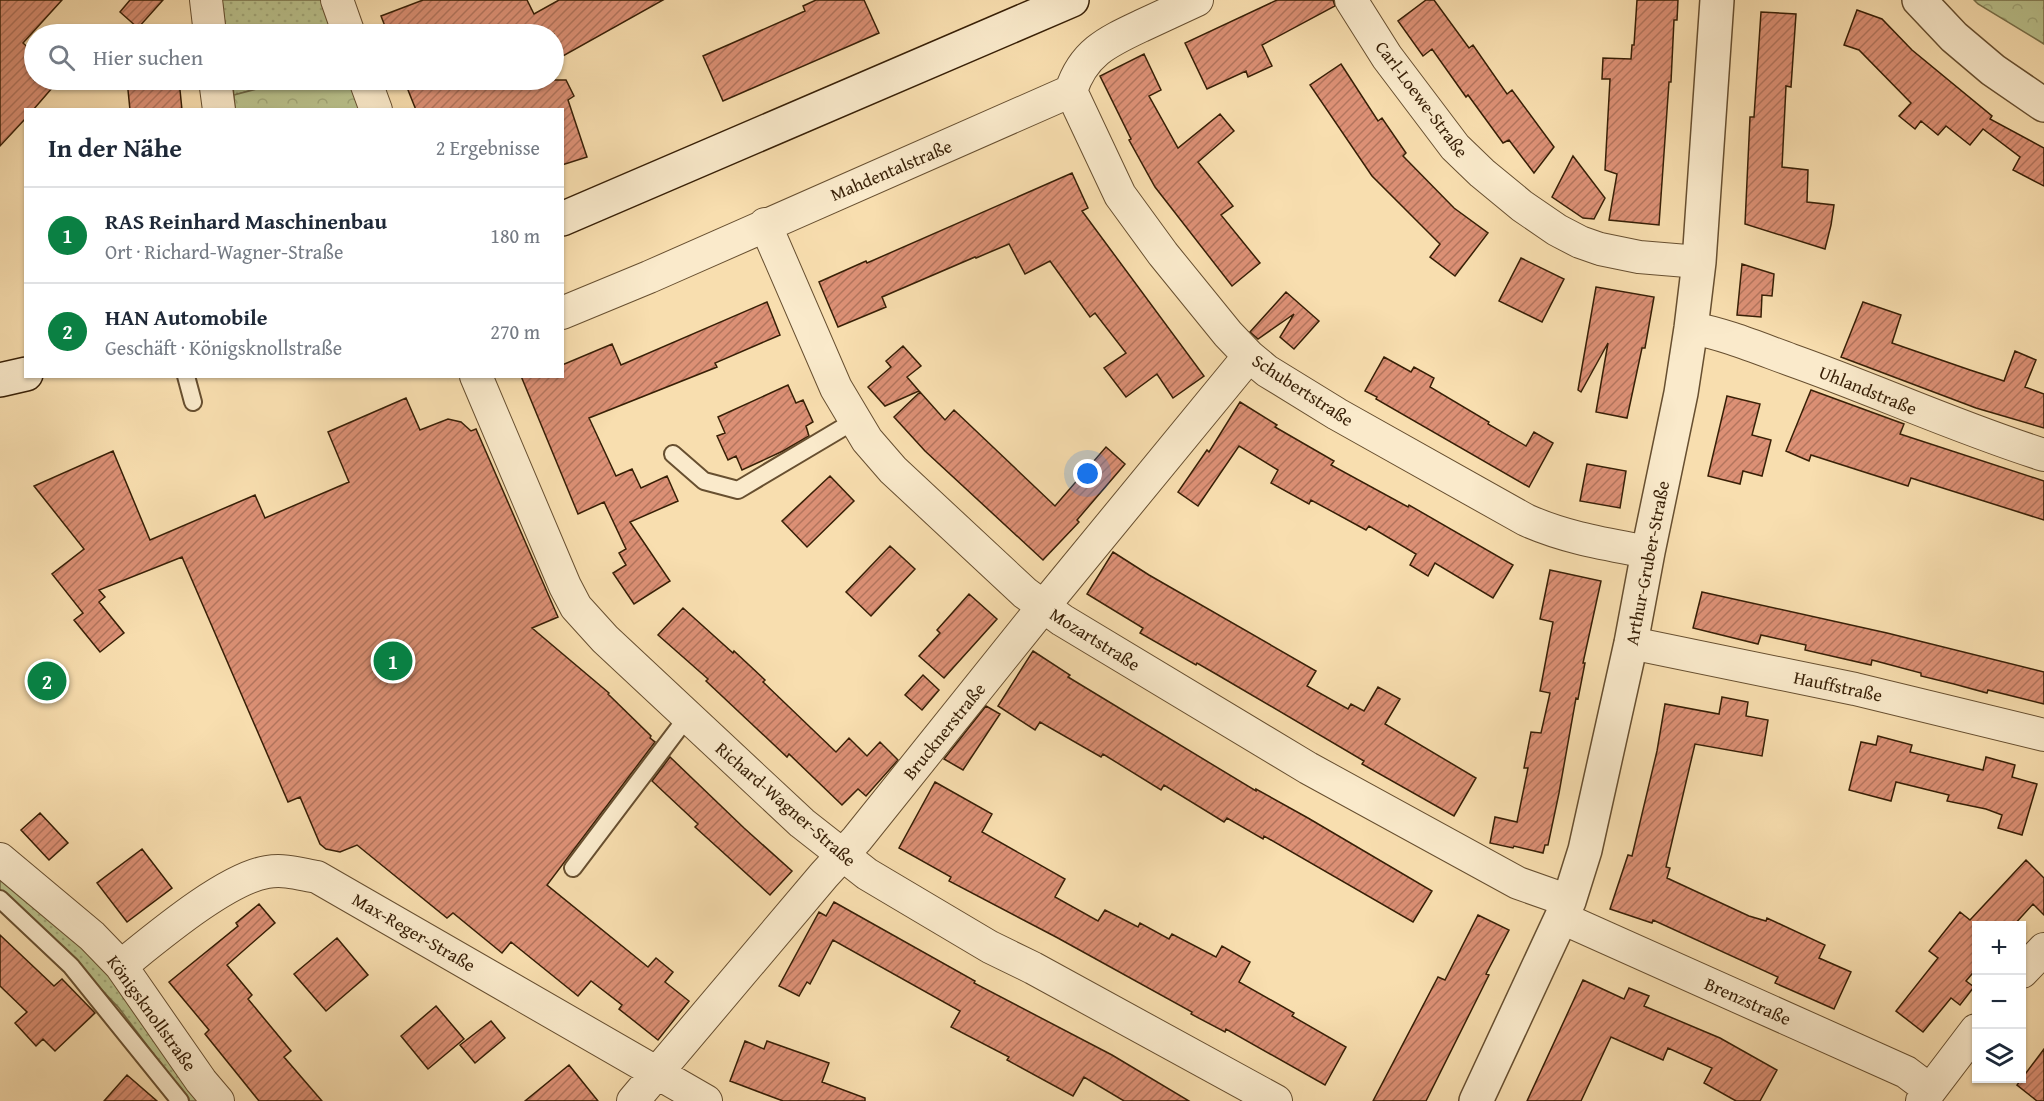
<!DOCTYPE html>
<html lang="de">
<head>
<meta charset="utf-8">
<style>
  :root { --surface:#fff; --page:#f6f6f7; --text:#1f2937; --muted:#747a83; --line:#e0e1e3; --accent:#0b8043 }
  body { margin:0; font-family:"Gentium Book Plus",serif; background:var(--page); color:var(--text) }
  .controls { position:absolute; right:18px; bottom:18px; display:grid; overflow:hidden; border-radius:0px; box-shadow:0 2px 4px #0004 }
  .controls button { width:54px; height:54px; display:grid; place-items:center; padding:0; border:0; border-bottom:2px solid var(--line); background:var(--surface); color:var(--text); font:30px sans-serif }
  .you { position:absolute; left:1088px; top:474px; width:21px; height:21px; margin:-15px; border:4px solid #fff; border-radius:50%; background:#1a73e8; box-shadow:0 0 0 9px #1a73e833 }
  .badge { display:grid; place-items:center; width:39px; height:39px; border-radius:50%; background:var(--accent); color:#fff; font-size:20px; font-weight:700 }
  .pin { position:absolute; translate:-50% -50%; border:3px solid #fff; box-shadow:0 2px 6px #0006 }
  .list { margin:0; padding:0; list-style:none }
  h2 { display:flex; justify-content:space-between; align-items:center; height:78px; margin:0; padding:0 24px; font-size:26px }
  h2 small { font-size:20px; font-weight:400; color:var(--muted) }
  .list li { display:grid; grid-template-columns:39px 1fr auto; gap:18px; align-items:center; box-sizing:border-box; height:96px; padding:0 24px; border-top:2px solid var(--line) }
  .list b { display:block; font-size:22px; white-space:nowrap }
  .list p { margin:0; font-size:20px; white-space:nowrap; color:var(--muted) }
  .list em { font-size:20px; font-style:normal; color:var(--muted) }
  .icon { flex:none; width:33px; height:33px; fill:none; stroke:currentColor; stroke-width:2; stroke-linecap:round; stroke-linejoin:round }
  .map { position:relative; flex:none; width:2044px; height:1101px; overflow:hidden }
  .search { position:absolute; background:var(--surface); box-shadow:0 2px 4px #0004; left:24px; top:24px; width:540px; height:66px; display:flex; align-items:center; gap:15px; box-sizing:border-box; padding:0 21px; border-radius:33px; color:var(--muted); font-size:22px }
  .panel { position:absolute; background:var(--surface); box-shadow:0 2px 4px #0004; left:24px; top:108px; width:540px; height:270px; border-radius:0px }
  .map>svg:first-child { display:block }
  .grass { fill:url(#grass-dots); stroke:#78704a; stroke-width:1.5 }
  .park { fill:url(#park-crowns); stroke:#78704a; stroke-width:1.5 }
  .building { fill:url(#building-hatch); stroke:#371f06; stroke-width:1.5 }
  .lines { fill:none; stroke-linecap:round; stroke-linejoin:round }
  .service-casing { stroke:#674f30; stroke-width:20 }
  .minor-casing { stroke:#674f30; stroke-width:34 }
  .tertiary-casing { stroke:#674f30; stroke-width:36 }
  .secondary-casing { stroke:#371f06; stroke-width:36 }
  .service { stroke:#faeacb; stroke-width:16 }
  .minor { stroke:#faeacb; stroke-width:32 }
  .tertiary { stroke:#faeacb; stroke-width:33 }
  .secondary { stroke:#faeacb; stroke-width:33 }
  .labels { text-anchor:middle; dominant-baseline:central; stroke-width:4.5; stroke-linejoin:round; paint-order:stroke }
  .street-label { font-size:18px; fill:#371f06; stroke:#faeacb }
</style>
</head>
<body>
<div class="map">
<svg width="2044" height="1101" viewBox="0 0 2044 1101">
  <defs>
    <pattern id="grass-dots" width="8" height="8" patternUnits="userSpaceOnUse" patternTransform="scale(1.5)"><rect width="8" height="8" fill="#bac28d"/><path d="M2 2h.1M6 6h.1" fill="none" stroke="#a0a678" stroke-width="1.8" stroke-linecap="round"/></pattern>
    <pattern id="park-crowns" width="20" height="18" patternUnits="userSpaceOnUse" patternTransform="scale(1.5)"><rect width="20" height="18" fill="#bac28d"/><path d="M2 6a3 3 0 1 1 6 0M12 15a3 3 0 1 1 6 0" fill="none" stroke="#a0a678"/></pattern>
    <pattern id="building-hatch" width="6" height="6" patternUnits="userSpaceOnUse" patternTransform="scale(1.5)"><rect width="6" height="6" fill="#dc9075"/><path d="M-1 1l2-2M0 6l6-6M5 7l2-2" fill="none" stroke="#b3755e"/></pattern>
  </defs>
  <rect width="100%" height="100%" fill="#f8deaf"/>
  <filter id="stains"><feTurbulence type="fractalNoise" baseFrequency=".00333" numOctaves="4"/><feColorMatrix values="0 0 0 0 .2 0 0 0 0 .09 0 0 0 0 .02 0 0 0 .5 -.17"/></filter>
  <radialGradient id="worn" r=".72"><stop offset=".6" stop-color="#630" stop-opacity="0"/><stop offset="1" stop-color="#630" stop-opacity=".3"/></radialGradient>
  <!-- grass -->
  <path class="grass" d="M222 0H324L336 34H226Z
    M232 80H290L234 95Z
    M0 873 55 919 115 982 200 1101H189L119 1008 47 932 0 891Z"/>
  <!-- park -->
  <path class="park" d="M1974 0H2044V44L1978 4Z
    M290 80H352L363 109H235L234 95Z"/>
  <!-- building -->
  <path class="building" d="M0 0H62L23 43 34 53V80H59L33 110H26V118L0 146Z
    M130 0H163L138 28 120 12Z
    M423 0H527L534 14 559 0H663L554 61V34H388L381 16Z
    M816 0H864L879 33 723 101 703 56 805 11 803 6Z
    M1277 0H1333L1335 6 1262 45 1272 66 1248 77 1246 71 1207 89 1185 43Z
    M1426 0H1434L1469 48 1473 45 1507 94 1512 90 1554 147 1534 173 1509 140 1503 143 1468 95 1466 97 1432 49 1423 56 1398 21Z
    M1637 0H1678L1677 20H1674L1671 82H1669L1659 225 1609 220 1617 174 1605 170 1610 79H1602L1603 58 1631 59 1632 45H1634Z
    M1857 10 1882 19 1912 50 1992 116 1990 119 2044 148V186L2013 170 2020 157 1983 129 1970 145 1946 126 1938 135 1921 121 1915 129 1899 116 1911 103 1859 50 1844 45Z
    M1761 12 1796 14 1791 87 1786 86 1782 167 1808 170 1807 202 1834 205 1831 225 1825 249 1745 224 1750 117H1754Z
    M1144 54 1161 90 1149 96 1178 148 1220 114 1234 131 1198 162 1233 206 1221 215 1260 263 1232 286 1155 187 1129 140 1131 139 1100 76Z
    M1341 64 1378 121 1382 118 1406 153 1403 156 1454 208 1488 233 1455 276 1430 257 1440 244 1372 176 1310 85Z
    M127 80H179L182 110H130Z
    M404 80H566L574 96 568 100 587 157 562 165V110H416Z
    M1573 156 1605 198 1594 219 1583 218 1552 197Z
    M1072 173 1088 208 1082 211 1204 376 1173 398 1157 374 1126 397 1104 368 1126 353 1095 313 1090 317 1050 261 1025 274 1009 244 976 258 975 257 882 297 886 307 838 327 819 282 866 261 867 263Z
    M1521 258 1564 279 1542 322 1499 301Z
    M1742 264 1774 274 1772 296 1762 295 1761 317 1737 315Z
    M1596 287 1654 297 1645 348H1642L1627 418 1596 412 1608 343 1581 392 1578 390Z
    M1286 292 1319 321 1294 349 1280 337 1294 314 1258 339 1250 332Z
    M767 302 780 335 715 363 717 367 589 418 616 476 632 469 641 488 667 476 678 501 630 522 670 581 634 604 613 573 626 565 619 553 626 549 604 502 578 514 521 376H562V365L612 344 621 365Z
    M1863 302 1901 315 1892 343 1970 370 2004 381 2015 351 2036 360 2025 387 2044 394V428L1976 408 1841 357Z
    M903 346 921 366 907 377 919 391 885 406 868 387 891 367 886 361Z
    M1384 357 1411 372 1414 367 1434 378 1430 387 1489 422 1488 424 1526 446 1534 432 1553 443 1529 487 1376 399 1377 397 1365 391Z
    M788 385 796 403 803 400 813 422 806 426 809 436 783 451 742 470 736 456 728 460 717 436 725 433 718 417Z
    M1811 390 1904 424 1900 434 2044 481V520L1911 478 1908 486 1811 455 1809 461 1786 451Z
    M920 392 945 420 954 410 1055 506 1106 447 1125 464 1077 520 1079 522 1043 560 925 451 894 417Z
    M1727 396 1760 404 1752 435 1771 440 1762 476 1743 471 1740 484 1708 476Z
    M406 398 420 430 448 419 461 422 471 431 476 429 558 617 532 628 609 693 608 694 651 736 650 738 655 742 547 885 648 967 656 958 673 972 665 982 689 1001 658 1040 619 1009 622 1005 591 981 578 996 511 942 502 953 453 913 447 918 357 845 340 852 326 849 320 844 300 797 288 802 182 557 99 590 105 597 99 602 124 633 100 652 74 620 83 613 52 574 84 549 34 486 113 451 150 540 255 495 265 518 349 482 328 432Z
    M1240 402 1277 425 1275 427 1334 461 1331 465 1408 507 1409 505 1513 565 1493 598 1435 563 1428 576 1410 565 1416 554 1369 526 1366 530 1311 500 1309 504 1271 483 1278 470 1239 446 1198 506 1178 492 1207 450 1209 452Z
    M1587 464 1626 471 1620 508 1580 501Z
    M830 476 854 501 807 547 782 521Z
    M890 546 915 569 871 616 846 592Z
    M1113 552 1149 575 1316 671 1307 686 1348 709 1351 704 1364 711 1378 687 1400 699 1385 724 1476 778 1454 816 1362 764 1364 761 1216 674 1197 663 1196 665 1140 633 1143 628 1087 594Z
    M1550 570 1601 581 1583 663H1585L1578 699 1576 698 1559 793 1548 845H1545L1543 853 1514 846 1513 848 1490 843 1495 817 1517 822 1528 768H1524L1531 732 1541 733 1550 693 1540 691 1553 622 1540 619Z
    M1702 592 1887 633 2044 672V704L1988 690 1987 693 1954 684 1921 676V673L1872 660 1871 665 1805 650 1806 645 1761 635 1758 644 1693 628Z
    M969 594 997 619 944 678 919 656 940 633 937 630Z
    M683 608 733 653 734 651 765 680 763 682 836 752 849 738 867 756 880 742 898 760 866 796 858 789 842 805 789 754 787 757 706 681 708 679 658 635Z
    M1033 651 1070 675 1068 677 1256 791V789L1308 818 1432 891 1413 922 1264 836 1263 839 1227 818 1224 822 1164 785 1161 790 1103 754 1101 757 1040 722 1035 730 998 706Z
    M923 675 939 690 922 710 905 695Z
    M1722 697 1748 702 1746 716 1768 720 1762 756 1695 744 1666 867 1670 868 1667 878 1749 916 1766 921 1767 918 1825 945 1819 958 1851 972 1834 1009 1775 983 1778 977 1653 920 1652 923 1610 909 1628 855 1632 856 1657 751 1665 704 1719 714Z
    M986 706 1000 714 963 770 944 759Z
    M1878 736 1912 745 1910 752 1983 770 1986 757 2015 765 2012 777 2037 784 2022 835 1998 828 2002 815 1986 809 1947 801 1949 795 1896 782 1891 801 1849 790 1861 742 1876 745Z
    M670 757 744 828 792 871 770 895 695 827 698 824 652 781Z
    M935 782 992 814 982 832 1065 879 1055 897 1098 921 1105 910 1138 927 1140 923 1169 939 1172 934 1216 957 1222 946 1250 962 1239 982 1294 1013 1292 1016 1346 1047 1325 1085 1226 1029 1225 1032 1191 1014 1192 1012 1056 937 949 881 951 877 899 848Z
    M40 813 68 843 49 860 21 830Z
    M142 849 172 888 127 922 97 883Z
    M2026 860 2044 878V915L2033 904 2013 926H1977V968L1966 981 1974 987 1960 1005 1951 998 1923 1032 1896 1011 1938 958 1929 951 1960 912 1970 920Z
    M834 902 975 981 974 983 1112 1055 1189 1101H1124L1084 1077 1073 1096 1007 1060 1009 1057 951 1027 960 1011 833 940 810 984 807 982 799 996 779 986 819 912 826 916Z
    M259 904 275 923 227 965 252 995 248 999 291 1051 284 1057 322 1101H259L205 1034 209 1030 169 982 238 926 236 923Z
    M1478 915 1509 930 1486 974 1489 975 1426 1101H1373L1438 977 1445 980Z
    M0 935 54 986 62 979 95 1013 55 1051 43 1039 36 1046 15 1023 27 1012 0 986Z
    M337 938 368 975 326 1011 294 974Z
    M1583 980 1624 999 1629 988 1649 996 1644 1006 1720 1038 1777 1070 1760 1101H1736L1704 1083 1712 1068 1668 1048 1663 1060 1611 1037 1581 1101H1527Z
    M436 1006 464 1039 428 1069 401 1036Z
    M491 1021 505 1038 475 1063 460 1045Z
    M745 1041 764 1049 767 1041 829 1063 822 1082 865 1098V1101H783L730 1081Z
    M2044 1049V1101H2037L2017 1085Z
    M569 1065 598 1101H525Z
    M127 1075 157 1101H104Z"/>
  <g class="lines">
    <defs>
      <path id="service" d="M186 376 193 402
        M673 454 704 481 738 490 854 421
        M573 868 688 716
        M0 899 71 966 180 1101"/>
      <path id="minor" d="M206 0 210 34
        M337 0 349 34
        M1351 0 1387 57 1455 147 1482 173 1522 206 1557 230 1580 242 1600 249 1639 257 1699 262
        M215 80 219 110
        M365 80 376 110
        M1071 91 1120 195 1163 254 1228 334 1249 356 1267 371 1337 414 1526 520C1566 538 1606 544 1648 552
        M765 224 836 388 867 440 893 470 1025 593 1062 620 1308 768 1518 883 1569 901
        M562 313 649 277 1071 91C1083 53 1107 42 1141 26 1160 17 1178 9 1197 0
        M1691 328C1725 334 1758 348 1791 360 1876 390 1958 428 2044 455
        M476 376 565 586 576 607 605 639 802 823 867 874 990 947 1033 968 1276 1101
        M1631 643 1855 689 2044 735
        M0 859 92 936 121 966 201 1081 218 1101
        M1562 918 1906 1072 1930 1090
        M121 966C156 938 225 879 267 872 285 869 300 874 317 877L706 1101
        M2022 972 2044 949
        M633 1101 824 875 857 839 1043 607 1249 356
        M1922 1101 1976 1030"/>
      <path id="tertiary" d="M1919 0 1954 37 1993 70 2044 105
        M1476 1101 1569 901 1585 850 1631 643 1648 552 1681 393 1691 328 1699 262 1717 0"/>
      <path id="secondary" d="M562 219 1072 0
        M0 380 26 374"/>
    </defs>
    <!-- service casing -->
    <use href="#service" class="service-casing"/>
    <!-- minor casing -->
    <use href="#minor" class="minor-casing"/>
    <!-- tertiary casing -->
    <use href="#tertiary" class="tertiary-casing"/>
    <!-- secondary casing -->
    <use href="#secondary" class="secondary-casing"/>
    <!-- service -->
    <use href="#service" class="service"/>
    <!-- minor -->
    <use href="#minor" class="minor"/>
    <!-- tertiary -->
    <use href="#tertiary" class="tertiary"/>
    <!-- secondary -->
    <use href="#secondary" class="secondary"/>
  </g>
  <g class="labels">
    <!-- street labels -->
    <g class="street-label">
      <text transform="translate(1422 99) rotate(53)">Carl-Loewe-Straße</text>
      <text transform="translate(891 170) rotate(-23)">Mahdentalstraße</text>
      <text transform="translate(1303 390) rotate(33)">Schubertstraße</text>
      <text transform="translate(1868 390) rotate(22)">Uhlandstraße</text>
      <text transform="translate(1647 563) rotate(-79)">Arthur-Gruber-Straße</text>
      <text transform="translate(1095 639) rotate(32)">Mozartstraße</text>
      <text transform="translate(1838 686) rotate(12)">Hauffstraße</text>
      <text transform="translate(944 731) rotate(-51)">Brucknerstraße</text>
      <text transform="translate(786 804) rotate(41)">Richard-Wagner-Straße</text>
      <text transform="translate(414 932) rotate(30)">Max-Reger-Straße</text>
      <text transform="translate(1748 1001) rotate(24)">Brenzstraße</text>
      <text transform="translate(152 1013) rotate(54)">Königsknollstraße</text>
    </g>
  </g>
  <rect width="100%" height="100%" filter="url(#stains)"/>
  <rect width="100%" height="100%" fill="url(#worn)"/>
</svg>
<div class="controls">
<button>+</button>
<button>−</button>
<button><svg class="icon" aria-label="layers" viewBox="0 0 24 24"><path d="M12 4l9 5-9 5-9-5zM3 14l9 5 9-5"/></svg></button>
</div>
<div class="you"></div>
<div class="pin badge" style="left:393px;top:661px">1</div>
<div class="pin badge" style="left:47px;top:681px">2</div>
<div class="search"><svg class="icon" aria-label="search" viewBox="0 0 24 24"><circle cx="10" cy="10" r="6"/><path d="M15 15l6 6"/></svg>Hier suchen</div>
<section class="panel">
<h2>In der Nähe<small>2 Ergebnisse</small></h2>
<ul class="list">
<li><span class="badge">1</span><div><b>RAS Reinhard Maschinenbau</b><p>Ort · Richard-Wagner-Straße</p></div><em>180 m</em></li>
<li><span class="badge">2</span><div><b>HAN Automobile</b><p>Geschäft · Königsknollstraße</p></div><em>270 m</em></li>
</ul>
</section>
</div>
</body>
</html>
